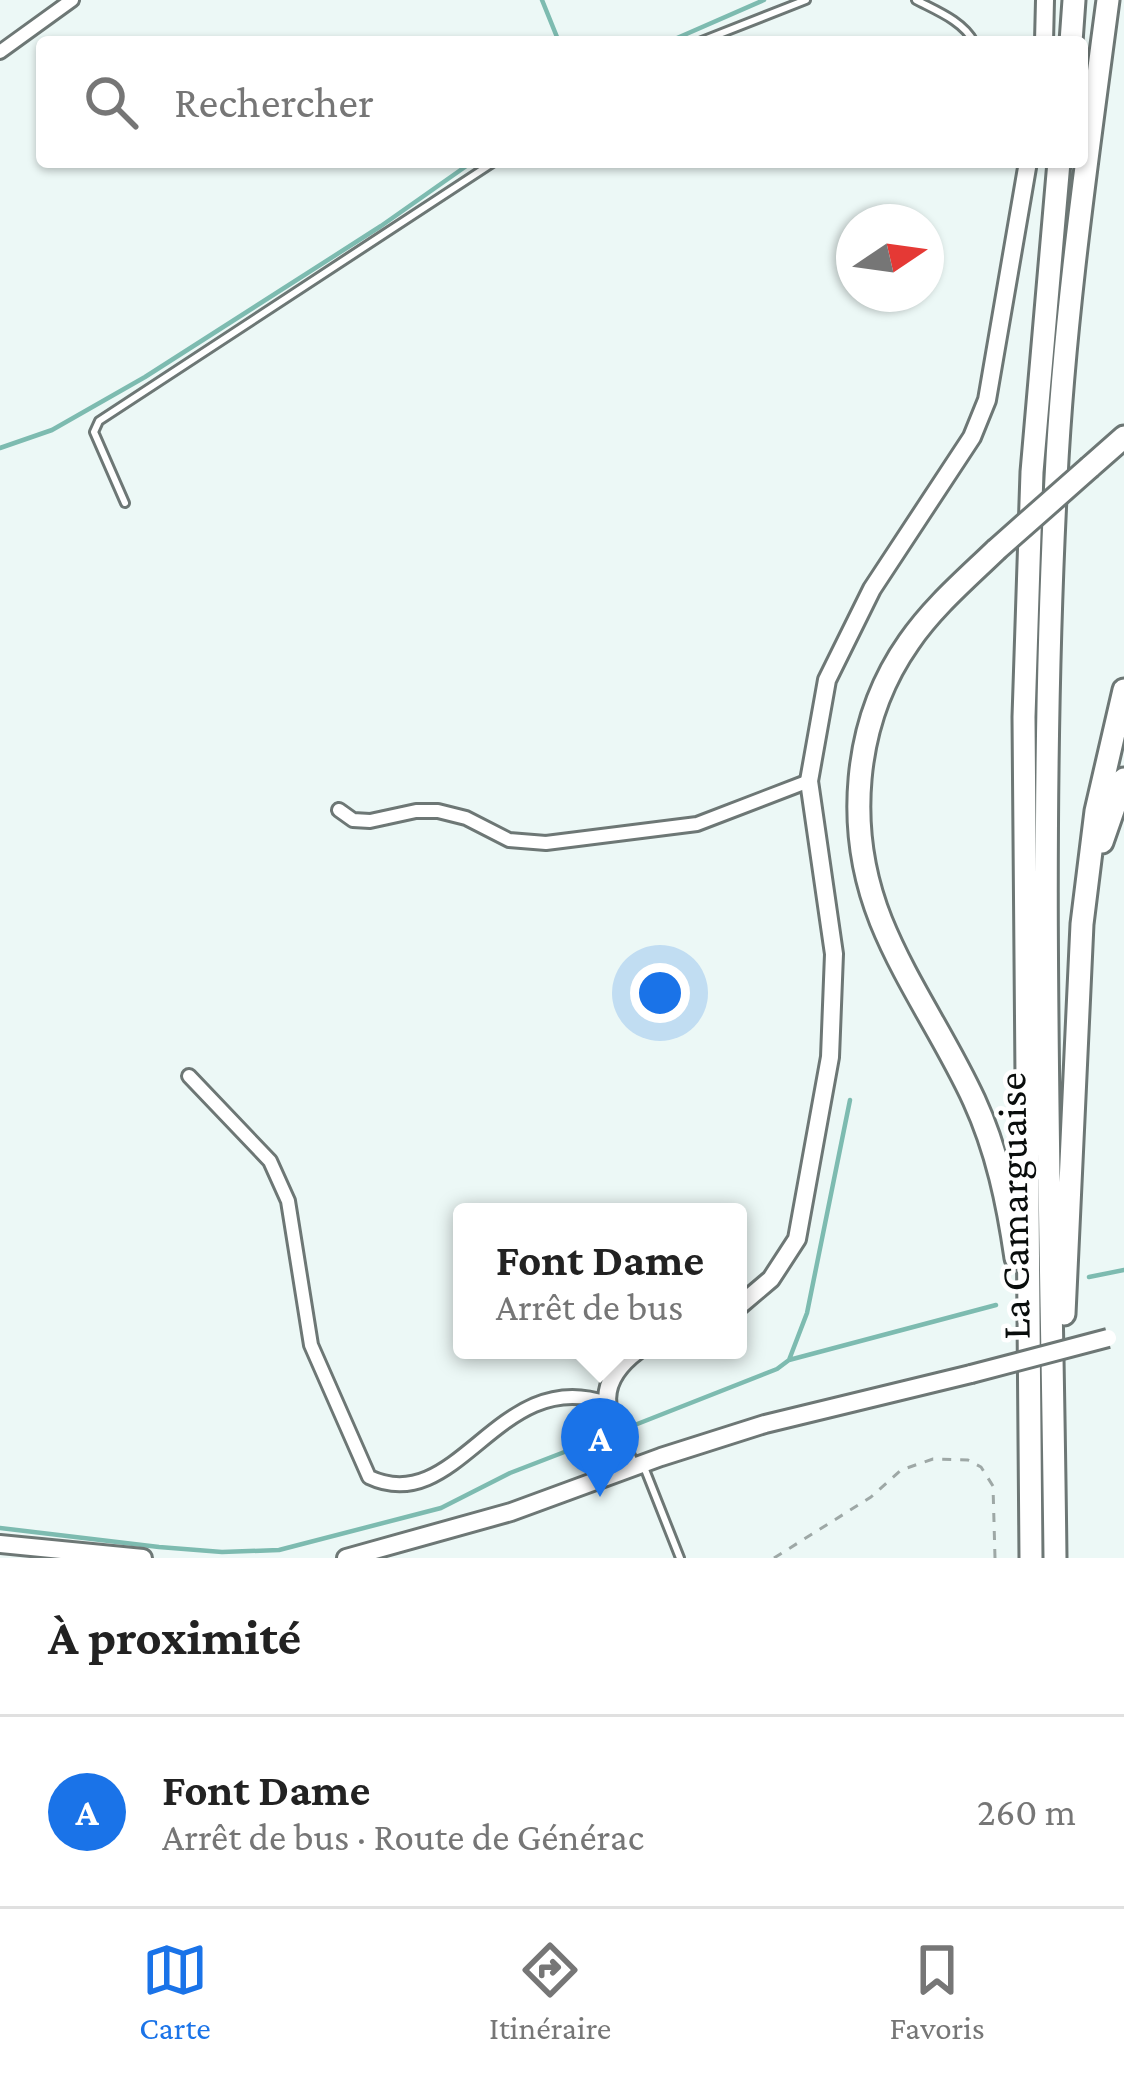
<!DOCTYPE html>
<html lang="fr">
<head>
<meta charset="utf-8">
<style>
  :root { --surface:#fff; --page:#f2f2f2; --text:#222; --muted:#767676; --line:#e0e0e0; --accent:#1a73e8 }
  body { margin:0; font-family:"Crimson Pro",serif; background:var(--page); color:var(--text) }
  .compass { position:absolute; left:836px; top:204px; width:108px; height:108px; border-radius:50%; background:var(--surface); box-shadow:0 3px 9px #0004; rotate:77deg }
  .you { position:absolute; left:660px; top:993px; width:42px; height:42px; margin:-30px; border:9px solid #fff; border-radius:50%; background:#1a73e8; box-shadow:0 0 0 18px #1a73e833 }
  .badge { display:grid; place-items:center; width:78px; height:78px; border-radius:50%; background:var(--accent); color:#fff; font-size:39px; font-weight:700 }
  .pin { position:absolute; translate:-50% -99px; filter:drop-shadow(0 3px 6px #0008) }
  .pin::after { content:''; position:absolute; top:63px; width:42px; height:36px; background:inherit; clip-path:polygon(0 0,100% 0,50% 100%) }
  .popup { position:absolute; left:453px; top:1203px; width:294px; height:156px; box-sizing:border-box; display:grid; place-content:center; border-radius:12px; background:var(--surface); filter:drop-shadow(0 3px 9px #0005); font-size:39px; white-space:nowrap; color:var(--muted) }
  .popup b { font-size:45px; color:var(--text) }
  .popup::after { content:''; position:absolute; left:50%; top:100%; margin-left:-24px; border:24px solid transparent; border-top-color:var(--surface) }
  .list { margin:0; padding:0; list-style:none }
  h2 { display:flex; justify-content:space-between; align-items:center; height:156px; margin:0; padding:0 48px; font-size:51px }
  h2 small { font-size:39px; font-weight:400; color:var(--muted) }
  .list li { display:grid; grid-template-columns:78px 1fr auto; gap:36px; align-items:center; box-sizing:border-box; height:192px; padding:0 48px; border-top:3px solid var(--line) }
  .list b { display:block; font-size:45px; white-space:nowrap }
  .list p { margin:0; font-size:39px; white-space:nowrap; color:var(--muted) }
  .list em { font-size:39px; font-style:normal; color:var(--muted) }
  .icon { flex:none; width:66px; height:66px; fill:none; stroke:currentColor; stroke-width:2; stroke-linecap:round; stroke-linejoin:round }
  .map { position:relative; flex:none; width:1124px; height:1558px; overflow:hidden }
  .search { position:absolute; background:var(--surface); box-shadow:0 3px 9px #0004; left:36px; right:36px; top:36px; height:132px; display:flex; align-items:center; gap:30px; box-sizing:border-box; padding:0 42px; border-radius:12px; color:var(--muted); font-size:45px }
  .sheet { height:348px; background:var(--surface) }
  nav { display:flex; justify-content:space-around; align-items:center; box-sizing:border-box; height:168px; border-top:3px solid var(--line); background:var(--surface); font-size:33px; color:var(--muted) }
  nav a { display:grid; justify-items:center; gap:6px }
  nav .on { color:var(--accent) }
  .map>svg:first-child { display:block }
  .lines { fill:none; stroke-linecap:round; stroke-linejoin:round }
  .stream { stroke:#7dbbb0; stroke-width:4.5 }
  .lane-casing { stroke:#6d7775; stroke-width:12 }
  .street-casing { stroke:#6d7775; stroke-width:18 }
  .secondary-casing { stroke:#6d7775; stroke-width:22 }
  .highway-casing { stroke:#6d7775; stroke-width:27 }
  .path { stroke:#9ea8a6; stroke-width:3; stroke-dasharray:9 9; stroke-linecap:butt }
  .lane { stroke:#fff; stroke-width:6 }
  .street { stroke:#fff; stroke-width:12 }
  .secondary { stroke:#fff; stroke-width:16 }
  .highway { stroke:#fff; stroke-width:21 }
  .secondary-bridge-casing { stroke:#6d7775; stroke-width:22; stroke-linecap:butt }
  .highway-bridge-casing { stroke:#6d7775; stroke-width:27; stroke-linecap:butt }
  .secondary-bridge { stroke:#fff; stroke-width:16 }
  .highway-bridge { stroke:#fff; stroke-width:21 }
  .labels { text-anchor:middle; dominant-baseline:central; stroke-width:9; stroke-linejoin:round; paint-order:stroke }
  .street-label { font-size:42px; fill:#090d0c; stroke:#fff }
</style>
</head>
<body>
<div class="map">
<svg width="1124" height="1558" viewBox="0 0 1124 1558">
  <rect width="100%" height="100%" fill="#ecf8f6"/>
  <g class="lines">
    <!-- stream -->
    <path class="stream" d="M542 0 559 42
      M668 42 764 0
      M0 448 52 430 145 377 381 226 472 162
      M1089 1277 1124 1270
      M789 1360 807 1313 850 1100
      M622 1430 777 1369 789 1360 996 1305
      M0 1528 159 1547 222 1552 279 1550 441 1508 510 1473 611 1434"/>
    <defs>
      <path id="lane" d="M916 0C937 11 963 21 974 42
        M699 42 806 0
        M125 503 94 432 99 421 494 162
        M644 1467 680 1558"/>
      <path id="street" d="M0 52 72 0
        M339 810 353 820 370 821 416 811H438L466 818 509 840 546 843 697 824 809 781
        M189 1076 270 1161 288 1201 311 1345 369 1477C458 1519 498 1365 606 1403"/>
      <path id="secondary" d="M1044 42 1045 0
        M738 1307 771 1279 797 1239 830 1057 834 954 809 781 827 680 872 589 972 437 987 400 1028 162
        M631 1468C610 1419 587 1388 638 1350
        M0 1544 143 1558
        M346 1558 511 1512 661 1457 765 1424 971 1374"/>
      <path id="highway" d="M1071 42 1074 0
        M1090 467 1124 437
        M996 550C966 579 933 607 909 642 852 723 845 831 881 921 906 983 946 1039 974 1100 997 1150 1008 1203 1016 1258
        M1102 842 1124 779
        M1064 1314 1082 924 1096 811 1124 690
        M1031 1558 1024 717 1032 472 1059 162
        M1055 1558C1051 1199 1037 837 1056 478 1064 318 1087 159 1108 0"/>
    </defs>
    <!-- lane casing -->
    <use href="#lane" class="lane-casing"/>
    <!-- street casing -->
    <use href="#street" class="street-casing"/>
    <!-- secondary casing -->
    <use href="#secondary" class="secondary-casing"/>
    <!-- highway casing -->
    <use href="#highway" class="highway-casing"/>
    <!-- path -->
    <path class="path" d="M774 1558 871 1497 901 1470 933 1459 968 1460 981 1467 993 1486 995 1558"/>
    <!-- lane -->
    <use href="#lane" class="lane"/>
    <!-- street -->
    <use href="#street" class="street"/>
    <!-- secondary -->
    <use href="#secondary" class="secondary"/>
    <!-- highway -->
    <use href="#highway" class="highway"/>
    <defs>
      <path id="secondary-bridge" d="M971 1374 1108 1338"/>
      <path id="highway-bridge" d="M996 550 1090 467"/>
    </defs>
    <!-- secondary-bridge casing -->
    <use href="#secondary-bridge" class="secondary-bridge-casing"/>
    <!-- highway-bridge casing -->
    <use href="#highway-bridge" class="highway-bridge-casing"/>
    <!-- secondary-bridge -->
    <use href="#secondary-bridge" class="secondary-bridge"/>
    <!-- highway-bridge -->
    <use href="#highway-bridge" class="highway-bridge"/>
  </g>
  <g class="labels">
    <!-- street labels -->
    <g class="street-label">
      <text transform="translate(1013 1206) rotate(-91)">La Camarguaise</text>
    </g>
  </g>
</svg>
<svg class="compass" viewBox="-18 -18 36 36"><path d="M0-13l5 13h-10z" fill="#e53935"/><path d="M0 13l5-13h-10z" fill="#767676"/></svg>
<div class="you"></div>
<div class="pin badge" style="left:600px;top:1497px">A</div>
<div class="popup"><b>Font Dame</b>Arrêt de bus</div>
<div class="search"><svg class="icon" aria-label="search" viewBox="0 0 24 24"><circle cx="10" cy="10" r="6"/><path d="M15 15l6 6"/></svg>Rechercher</div>
</div>
<section class="sheet">
<h2>À proximité<small></small></h2>
<ul class="list">
<li><span class="badge">A</span><div><b>Font Dame</b><p>Arrêt de bus · Route de Générac</p></div><em>260 m</em></li>
</ul>
</section>
<nav>
<a class="on"><svg class="icon" aria-label="map" viewBox="0 0 24 24"><path d="M3 6l6-2 6 2 6-2v14l-6 2-6-2-6 2zM9 4v14M15 6v14"/></svg>Carte</a>
<a><svg class="icon" aria-label="directions" viewBox="0 0 24 24"><path d="M12 3l9 9-9 9-9-9zM9 14v-3h6M13 9l2 2-2 2"/></svg>Itinéraire</a>
<a><svg class="icon" aria-label="saved" viewBox="0 0 24 24"><path d="M7 4h10v16l-5-4-5 4z"/></svg>Favoris</a>
</nav>
</body>
</html>
